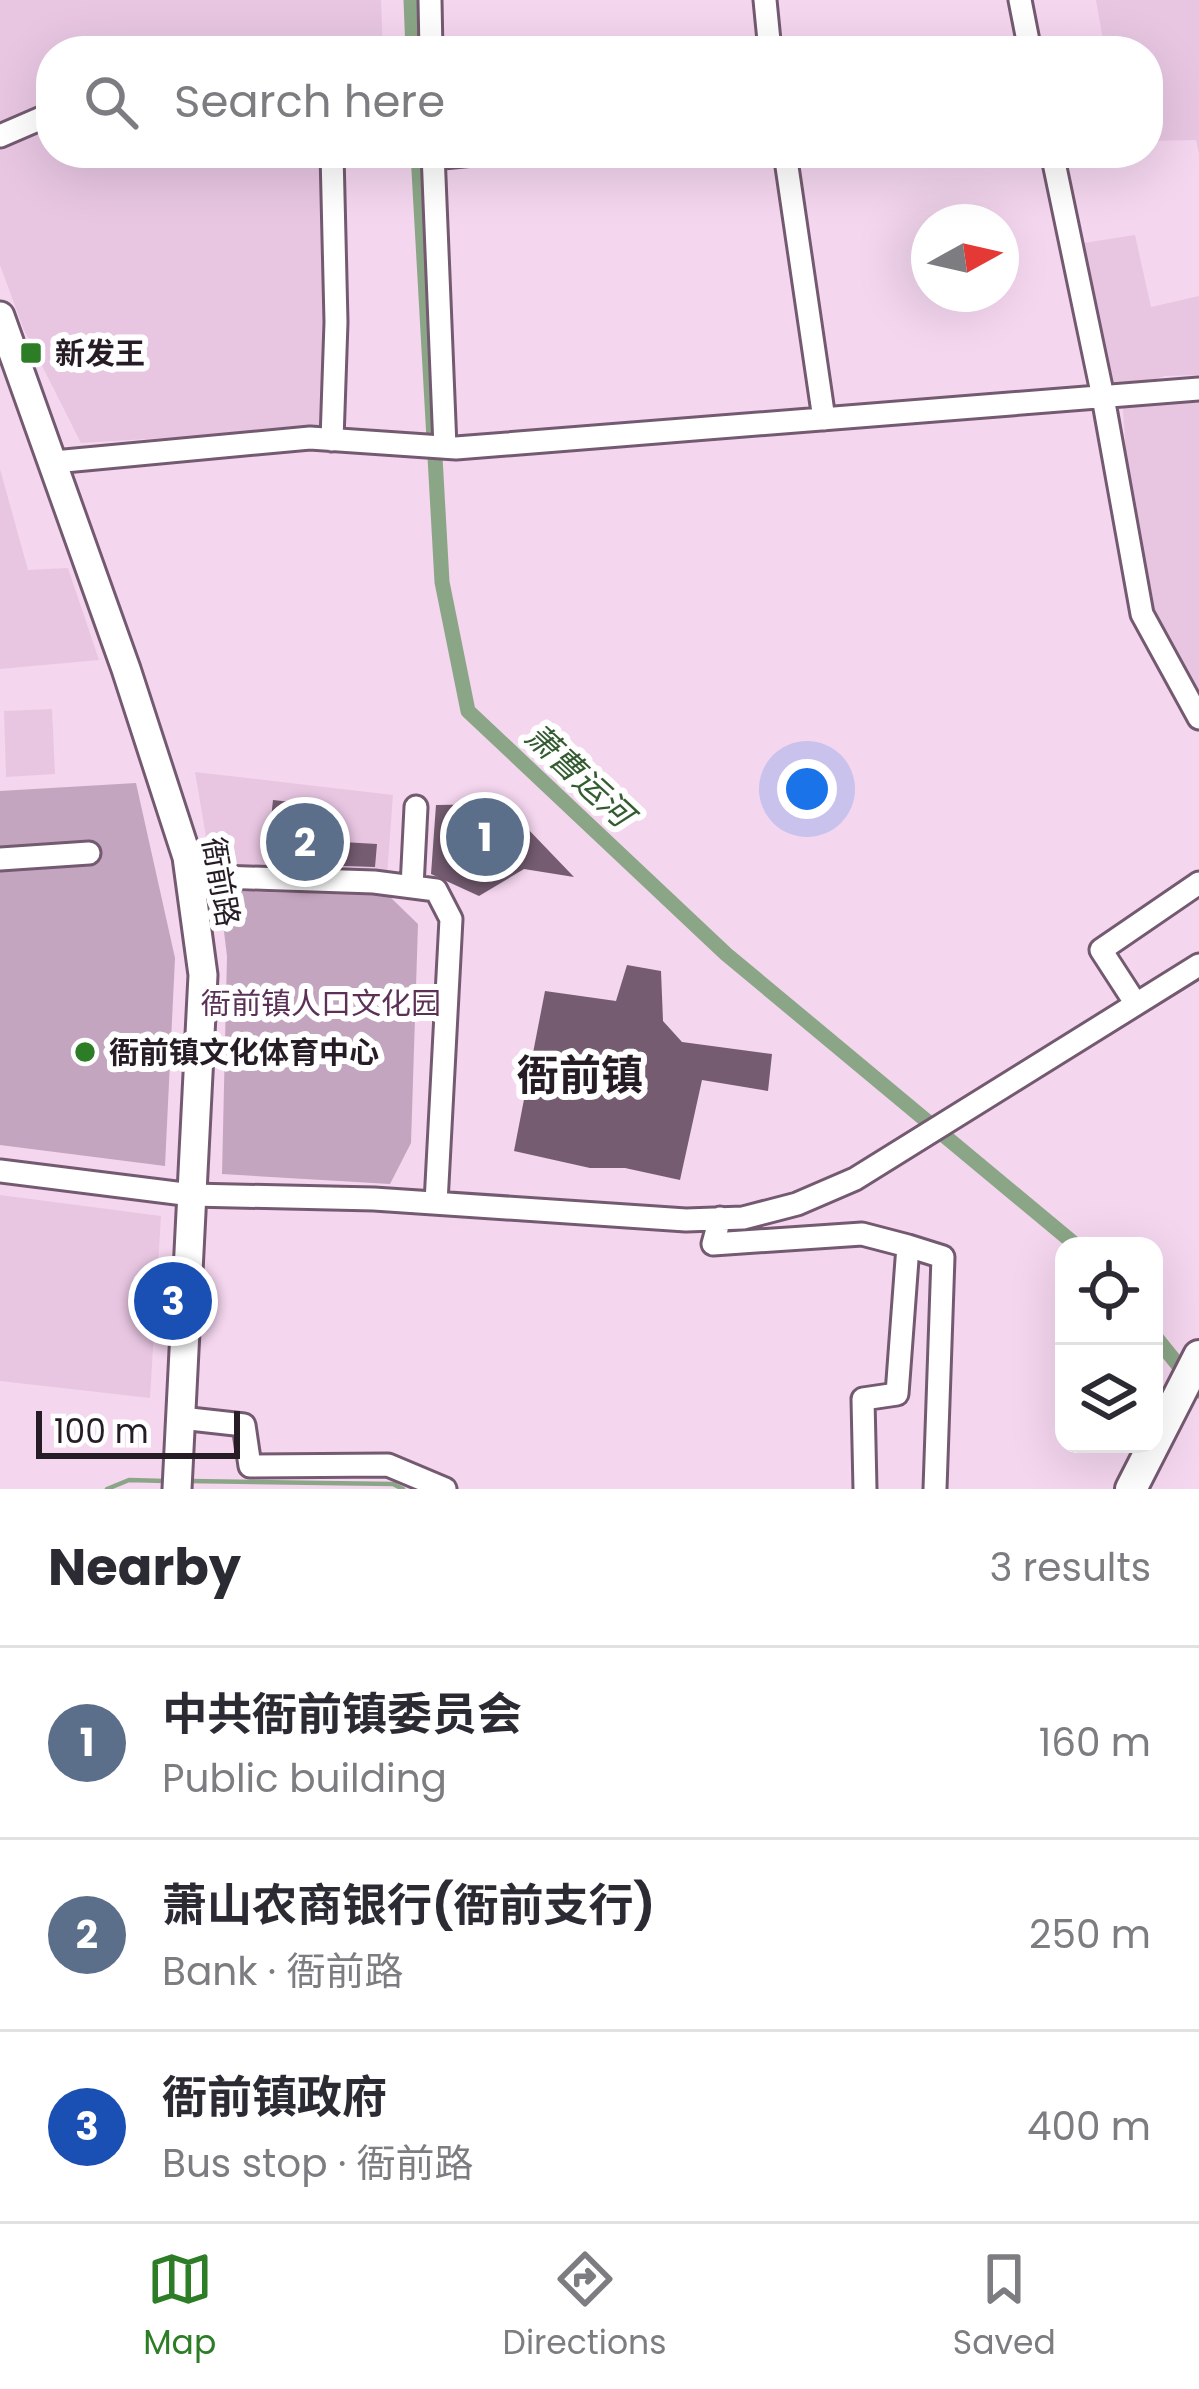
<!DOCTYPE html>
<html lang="en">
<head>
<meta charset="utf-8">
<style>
  :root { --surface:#fff; --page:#f7f7f7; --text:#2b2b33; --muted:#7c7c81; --line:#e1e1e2; --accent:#2d7d27 }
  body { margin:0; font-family:Poppins,"Noto Sans SC",sans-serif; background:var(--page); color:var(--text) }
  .controls { position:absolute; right:36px; bottom:36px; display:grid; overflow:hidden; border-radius:24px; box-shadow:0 12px 48px #0002 }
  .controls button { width:108px; height:108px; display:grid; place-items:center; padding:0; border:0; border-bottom:3px solid var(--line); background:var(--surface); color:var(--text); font:60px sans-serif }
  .compass { position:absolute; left:911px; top:204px; width:108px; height:108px; border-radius:50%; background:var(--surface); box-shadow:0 12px 48px #0002; rotate:82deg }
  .scale { position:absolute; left:36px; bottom:30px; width:204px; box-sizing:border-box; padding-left:12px; border:6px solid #261c25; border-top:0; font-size:33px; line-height:42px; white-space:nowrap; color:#261c25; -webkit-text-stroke:9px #fff; paint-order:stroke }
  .you { position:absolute; left:807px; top:789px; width:42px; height:42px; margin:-30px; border:9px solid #fff; border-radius:50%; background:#1a73e8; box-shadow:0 0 0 18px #1a73e833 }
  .badge { display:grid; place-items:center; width:78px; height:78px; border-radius:50%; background:var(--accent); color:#fff; font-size:39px; font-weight:700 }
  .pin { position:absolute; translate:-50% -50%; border:6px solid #fff; box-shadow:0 3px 12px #0006 }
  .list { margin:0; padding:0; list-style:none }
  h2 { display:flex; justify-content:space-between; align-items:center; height:156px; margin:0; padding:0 48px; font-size:51px }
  h2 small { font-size:39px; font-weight:400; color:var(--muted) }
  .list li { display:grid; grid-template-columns:78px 1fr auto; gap:36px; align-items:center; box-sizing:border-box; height:192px; padding:0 48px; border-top:3px solid var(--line) }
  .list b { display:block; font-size:45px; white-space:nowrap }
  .list p { margin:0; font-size:39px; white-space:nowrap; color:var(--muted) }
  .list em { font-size:39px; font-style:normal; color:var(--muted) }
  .icon { flex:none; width:66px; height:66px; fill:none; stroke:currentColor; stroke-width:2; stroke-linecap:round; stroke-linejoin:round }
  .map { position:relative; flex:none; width:1199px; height:1489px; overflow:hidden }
  .search { position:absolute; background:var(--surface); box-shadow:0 12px 48px #0002; left:36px; right:36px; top:36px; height:132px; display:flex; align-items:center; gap:30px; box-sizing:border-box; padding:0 42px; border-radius:48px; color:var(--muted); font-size:45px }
  .sheet { height:732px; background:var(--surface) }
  nav { display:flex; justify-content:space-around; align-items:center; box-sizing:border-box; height:168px; border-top:3px solid var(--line); background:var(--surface); font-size:33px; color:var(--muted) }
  nav a { display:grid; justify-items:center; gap:6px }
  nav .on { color:var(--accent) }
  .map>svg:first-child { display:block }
  .built { fill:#e8c6e2 }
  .green { fill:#c4a5bf }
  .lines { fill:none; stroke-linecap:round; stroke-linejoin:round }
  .stream { stroke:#8ba687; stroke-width:4.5 }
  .canal { stroke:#8ba687; stroke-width:15 }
  .building { fill:#755c71 }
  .minor-casing { stroke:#745a70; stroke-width:27 }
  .major-casing { stroke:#745a70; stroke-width:33 }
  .highway-casing { stroke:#745a70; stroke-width:36 }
  .minor { stroke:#fff; stroke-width:21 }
  .major { stroke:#fff; stroke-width:27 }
  .highway { stroke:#fff; stroke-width:30 }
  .poi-dot { fill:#2d7d27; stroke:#fff; stroke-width:4.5 }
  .labels { text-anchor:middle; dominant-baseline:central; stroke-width:12; stroke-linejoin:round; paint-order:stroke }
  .poi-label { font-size:30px; font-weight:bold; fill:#261c25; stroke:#fff; text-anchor:start }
  .street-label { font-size:30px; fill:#261c25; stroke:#fff }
  .park-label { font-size:30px; fill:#5c3156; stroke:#fff }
  .water-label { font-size:33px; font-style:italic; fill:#345c31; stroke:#fff }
  .district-label { font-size:42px; font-weight:bold; fill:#261c25; stroke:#fff }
</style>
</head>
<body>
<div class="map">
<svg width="1199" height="1489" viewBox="0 0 1199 1489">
  <rect width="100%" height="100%" fill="#f4d6ef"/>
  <!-- built -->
  <path class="built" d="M0 0H381L383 51H51V117L22 111 23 118 0 127Z
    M1096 0H1199V154L1196 140 1148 141V51H1105Z
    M51 125V153H331L333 428 81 443 24 330 0 265V145Z
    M1135 235 1151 307 1199 296V375L1165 376 1103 397 1071 245Z
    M1199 392V718L1134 572 1122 395Z
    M0 469 28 570 68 568 99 660 0 669Z
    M52 709 55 774 6 777 4 711Z
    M195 772 393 795 387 876 211 866Z
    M0 1195 161 1216 150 1398 0 1381Z"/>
  <!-- green -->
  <path class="green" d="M136 783 175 958 165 1166 0 1145V791Z
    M219 891 388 895 418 924 411 1143 390 1184 222 1174 227 956Z"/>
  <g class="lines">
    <!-- stream -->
    <path class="stream" d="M189 1481 393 1484 403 1489
      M107 1489 129 1480 165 1481"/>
    <!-- canal -->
    <path class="canal" d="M411 0 413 51
      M418 153 442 582 468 711 726 954 1077 1246
      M1154 1335 1199 1391"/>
  </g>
  <!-- building -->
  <path class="building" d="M273 800 309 804 308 840 377 844 375 867 282 864 268 846Z
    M504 804 574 877 524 869 479 896 431 874 436 805Z
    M627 965 661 971 663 1021 682 1042 772 1054 768 1091 702 1080 680 1180 625 1168H590L514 1151 545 991 616 1001Z"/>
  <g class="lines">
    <defs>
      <path id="minor" d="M430 0 431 51
        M765 0 770 51
        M1020 0 1030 51
        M0 136 51 114
        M332 153 336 322 332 440
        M433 153 445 447
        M785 153 824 419
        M1052 153 1103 397 1142 614 1199 718
        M433 158 484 153
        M54 462 310 438 456 448 1199 389
        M0 859 89 853
        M189 876 374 882 436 890 451 919 436 1203
        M412 887 416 807
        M1136 1004 1101 950 1199 883
        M0 1171 192 1195 374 1199 686 1220 743 1218 797 1204 855 1179 1199 965
        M720 1218 713 1244 862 1234 908 1246 897 1394 863 1399 865 1489
        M908 1246 943 1257 935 1489
        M181 1418 244 1425 250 1466 388 1465 445 1489"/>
      <path id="major" d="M0 316 126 669 187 857 203 975 177 1489"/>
      <path id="highway" d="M1131 1489 1199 1356"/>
    </defs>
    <!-- minor casing -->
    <use href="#minor" class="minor-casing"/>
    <!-- major casing -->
    <use href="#major" class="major-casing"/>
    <!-- highway casing -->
    <use href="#highway" class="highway-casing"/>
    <!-- minor -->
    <use href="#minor" class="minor"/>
    <!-- major -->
    <use href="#major" class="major"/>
    <!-- highway -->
    <use href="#highway" class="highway"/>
  </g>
  <!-- markers -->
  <g class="poi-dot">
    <rect x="19" y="341" width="24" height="24" rx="6"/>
    <circle cx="85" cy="1052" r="12"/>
  </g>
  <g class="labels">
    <!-- poi labels -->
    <g class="poi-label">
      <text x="55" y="353">新发王</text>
      <text x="109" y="1052">衙前镇文化体育中心</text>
    </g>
    <!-- street labels -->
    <g class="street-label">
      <text transform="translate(221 882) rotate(80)">衙前路</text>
    </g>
    <!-- park labels -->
    <g class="park-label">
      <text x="321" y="1003">衙前镇人口文化园</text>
    </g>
    <!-- water labels -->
    <g class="water-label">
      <text transform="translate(579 775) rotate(43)">萧曹运河</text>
    </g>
    <!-- district labels -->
    <g class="district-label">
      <text x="580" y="1075">衙前镇</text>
    </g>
  </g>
</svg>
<div class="controls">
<button><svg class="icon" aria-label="locate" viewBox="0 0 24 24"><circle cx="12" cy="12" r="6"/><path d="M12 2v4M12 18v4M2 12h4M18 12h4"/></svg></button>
<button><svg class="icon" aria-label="layers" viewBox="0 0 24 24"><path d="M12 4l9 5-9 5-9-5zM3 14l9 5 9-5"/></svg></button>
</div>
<svg class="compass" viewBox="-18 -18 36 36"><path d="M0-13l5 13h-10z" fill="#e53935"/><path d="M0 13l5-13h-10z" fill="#7c7c81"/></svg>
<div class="scale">100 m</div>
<div class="you"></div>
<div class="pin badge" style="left:485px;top:837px;background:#5c6f8a">1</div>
<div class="pin badge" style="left:305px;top:842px;background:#5c6f8a">2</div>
<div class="pin badge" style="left:173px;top:1301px;background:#1a4fb4">3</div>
<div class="search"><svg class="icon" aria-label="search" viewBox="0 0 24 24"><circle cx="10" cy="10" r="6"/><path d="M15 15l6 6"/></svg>Search here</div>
</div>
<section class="sheet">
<h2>Nearby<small>3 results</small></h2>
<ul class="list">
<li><span class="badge" style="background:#5c6f8a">1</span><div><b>中共衙前镇委员会</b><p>Public building</p></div><em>160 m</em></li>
<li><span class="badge" style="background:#5c6f8a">2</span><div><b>萧山农商银行(衙前支行)</b><p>Bank · 衙前路</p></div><em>250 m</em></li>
<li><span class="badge" style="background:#1a4fb4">3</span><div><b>衙前镇政府</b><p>Bus stop · 衙前路</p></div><em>400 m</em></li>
</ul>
</section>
<nav>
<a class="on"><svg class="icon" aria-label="map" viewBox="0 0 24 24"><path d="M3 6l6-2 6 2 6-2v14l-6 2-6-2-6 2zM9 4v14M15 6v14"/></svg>Map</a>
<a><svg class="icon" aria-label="directions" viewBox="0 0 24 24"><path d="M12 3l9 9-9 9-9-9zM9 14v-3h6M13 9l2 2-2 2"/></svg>Directions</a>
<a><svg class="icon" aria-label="saved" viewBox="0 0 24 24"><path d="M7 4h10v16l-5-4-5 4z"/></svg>Saved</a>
</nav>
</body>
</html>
